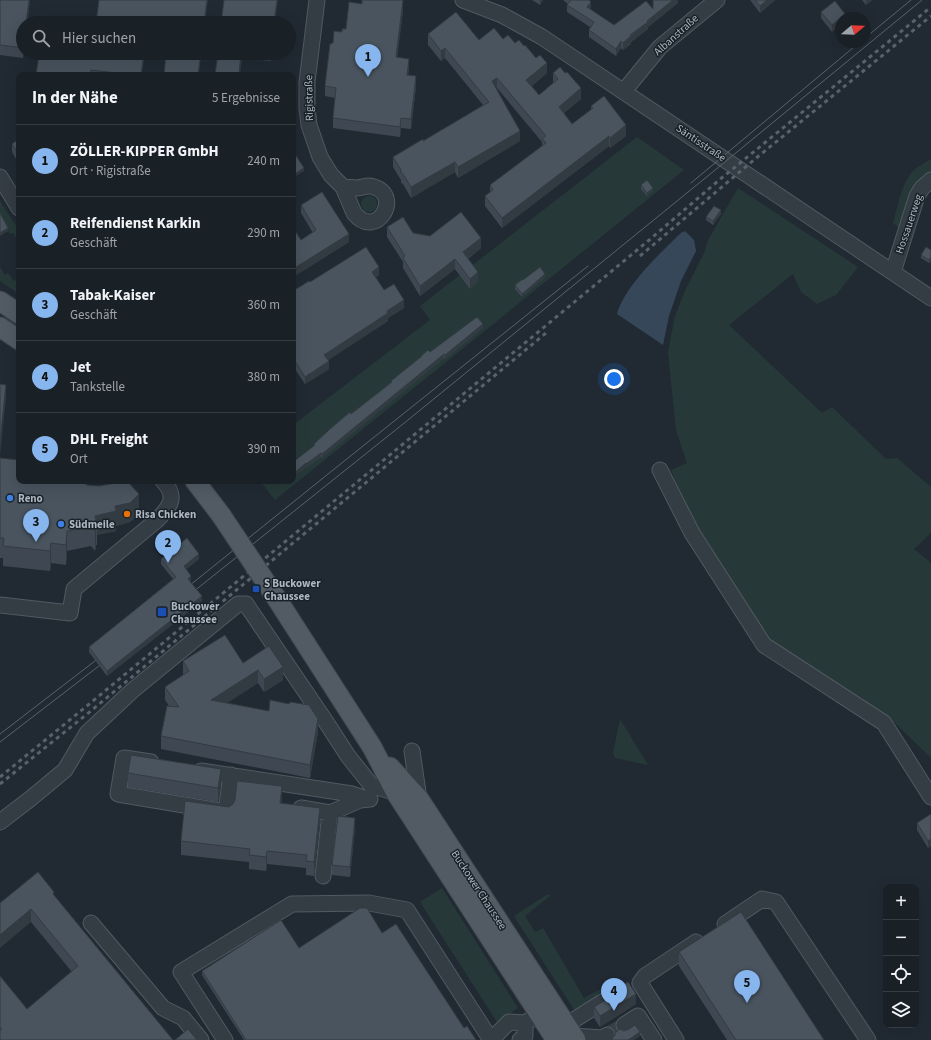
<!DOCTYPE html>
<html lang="de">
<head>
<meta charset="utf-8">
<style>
  :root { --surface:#192026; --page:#262d32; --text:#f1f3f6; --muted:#9fa3a7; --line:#373e43; --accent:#87b5ed }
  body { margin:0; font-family:"Source Sans 3",sans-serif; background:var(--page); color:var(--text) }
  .controls { position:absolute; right:12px; bottom:12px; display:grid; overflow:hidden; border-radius:8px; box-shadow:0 4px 16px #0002 }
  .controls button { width:36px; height:36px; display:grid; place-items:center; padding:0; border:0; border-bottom:1px solid var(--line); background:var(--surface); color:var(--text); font:20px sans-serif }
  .compass { position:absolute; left:835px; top:12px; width:36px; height:36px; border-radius:50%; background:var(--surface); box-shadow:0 4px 16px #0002; rotate:71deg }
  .you { position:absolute; left:614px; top:379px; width:14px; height:14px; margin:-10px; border:3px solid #fff; border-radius:50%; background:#1a73e8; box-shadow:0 0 0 6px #1a73e833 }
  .badge { display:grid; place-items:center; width:26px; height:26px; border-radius:50%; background:var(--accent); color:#111; font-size:13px; font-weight:700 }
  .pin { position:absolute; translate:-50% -33px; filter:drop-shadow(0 1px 2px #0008) }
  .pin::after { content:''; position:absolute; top:21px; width:14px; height:12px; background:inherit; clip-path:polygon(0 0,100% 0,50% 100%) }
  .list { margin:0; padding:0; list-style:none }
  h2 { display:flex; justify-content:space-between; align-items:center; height:52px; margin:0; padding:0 16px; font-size:17px }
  h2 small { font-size:13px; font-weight:400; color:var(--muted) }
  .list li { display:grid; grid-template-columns:26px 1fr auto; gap:12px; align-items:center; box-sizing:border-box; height:72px; padding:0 16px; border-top:1px solid var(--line) }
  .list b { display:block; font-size:15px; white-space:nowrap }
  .list p { margin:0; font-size:13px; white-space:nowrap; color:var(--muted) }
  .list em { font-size:13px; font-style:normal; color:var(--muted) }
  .icon { flex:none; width:22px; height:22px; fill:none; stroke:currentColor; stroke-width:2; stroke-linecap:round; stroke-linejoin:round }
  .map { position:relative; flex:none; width:931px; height:1040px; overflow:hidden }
  .search { position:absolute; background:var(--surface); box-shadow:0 4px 16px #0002; left:16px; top:16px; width:280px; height:44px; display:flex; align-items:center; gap:10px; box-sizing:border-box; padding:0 14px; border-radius:22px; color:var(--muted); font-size:15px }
  .panel { position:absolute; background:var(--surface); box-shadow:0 4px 16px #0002; left:16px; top:72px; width:280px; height:412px; border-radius:8px }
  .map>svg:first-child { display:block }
  .green { fill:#263938 }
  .water { fill:#364759 }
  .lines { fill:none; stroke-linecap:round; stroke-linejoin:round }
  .minor-tunnel { stroke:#363f48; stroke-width:15; stroke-dasharray:15 8; stroke-linecap:butt }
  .minor-casing { stroke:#515962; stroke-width:17 }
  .major-casing { stroke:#3d454e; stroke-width:21 }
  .minor { stroke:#343c44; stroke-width:15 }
  .major { stroke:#525b64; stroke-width:19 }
  .tram { stroke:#58626d; stroke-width:1 }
  .rail { stroke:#58626d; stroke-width:3; stroke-dasharray:4 4; stroke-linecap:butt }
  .major-bridge-casing { stroke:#3d454e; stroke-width:21; stroke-linecap:butt }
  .major-bridge { stroke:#525b64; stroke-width:19 }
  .wall { fill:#3f4852 }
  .shaded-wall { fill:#333b42 }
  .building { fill:#49545f; stroke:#333b42 }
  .shop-dot { fill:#3f7fe0; stroke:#192128; stroke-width:1.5 }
  .food-dot { fill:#e8710a; stroke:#192128; stroke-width:1.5 }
  .transit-dot { fill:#1a4fb4; stroke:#192128; stroke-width:1.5 }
  .labels { text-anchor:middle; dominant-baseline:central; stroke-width:3; stroke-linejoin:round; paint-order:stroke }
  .street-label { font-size:11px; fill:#aeb6c1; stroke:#192128 }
  .poi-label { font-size:11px; font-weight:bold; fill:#aeb6c1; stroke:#192128; text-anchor:start }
</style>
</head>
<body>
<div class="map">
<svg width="931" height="1040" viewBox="0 0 931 1040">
  <rect width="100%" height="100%" fill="#212a33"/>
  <!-- green -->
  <path class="green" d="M637 137 684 170 275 500 260 481H293V425L430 320 420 306Z
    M931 159V175L907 204 899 228 893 223C898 207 901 184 913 171 918 166 925 163 931 159Z
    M738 188 858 267 836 295 817 304 801 292 793 274 729 325 822 413 832 407 886 459 897 458 931 487V533L914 549 931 563V758L891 719 765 637 692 522 671 470 687 463 676 430 668 352 675 316 685 291 704 253 708 240Z
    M361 204a8 8 0 1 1 16 0a8 8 0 1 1-16 0Z
    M0 201 19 230V243L13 233 10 234 0 217Z
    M0 267 5 275 8 273 14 281 17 278 19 280V294L0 281Z
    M620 719 648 765 615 758 613 753Z
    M442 888 518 1008 497 1022 420 902Z
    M548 894 550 896 525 916 535 932 543 928 584 998 608 985 611 989 614 988 615 990 576 1013 514 916Z"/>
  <!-- water -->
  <path class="water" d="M685 231 694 240 696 251 681 281 669 316 663 345 617 314C625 286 660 253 681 233Z"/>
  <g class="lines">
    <!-- minor-tunnel -->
    <path class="minor-tunnel" d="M607 1035 624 1025"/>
    <defs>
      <path id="minor" d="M317 0 307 82V108L309 125 320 157 331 175 343 187 354 213C376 241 403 196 374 187 368 184 362 188 356 188 352 188 347 187 343 187
        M463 0 502 15 542 37 931 298
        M624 91 660 47 717 0
        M0 177 19 208
        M893 272 917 196 922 188 931 180
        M660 470 692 533 764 645 884 723 931 797
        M0 605 70 613 74 589 157 520C170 507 178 497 163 481
        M412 751 419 799 416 798
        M151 762 124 758 118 794 226 812 231 775
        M201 771 352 794 367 799
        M301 808 330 813 360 800 370 799
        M0 822 30 799 65 770 87 733 133 690 238 604H246L326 722 348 756 371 785 396 793
        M323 876 330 813
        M91 923 163 1008 183 1018 201 1040
        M725 924 762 899 776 902 868 1040
        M566 1025 612 996
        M624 1025 638 1016 654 1040
        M573 1036 603 1038 607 1035
        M225 1040 181 972 292 904 369 903 407 910 491 1040
        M491 1040 509 1022 525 1023
        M520 1040 525 1036V1023L547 1009
        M676 1040 640 983 645 976 696 942"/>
      <path id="major" d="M0 301 19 314
        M0 327 19 340
        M195 481 221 515
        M277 599 372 747 396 793 556 1040
        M390 767 419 799 576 1040"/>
    </defs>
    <!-- minor casing -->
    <use href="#minor" class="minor-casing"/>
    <!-- major casing -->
    <use href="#major" class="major-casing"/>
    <!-- minor -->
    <use href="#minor" class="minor"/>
    <!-- major -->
    <use href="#major" class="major"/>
    <!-- tram -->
    <path class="tram" d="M865 38 911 0
      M691 183 860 42
      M184 590 338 466 588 266
      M188 596 403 424 709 175 922 0
      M0 734 104 654
      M0 742 108 659"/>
    <!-- rail -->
    <path class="rail" d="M640 256 755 159 931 16
      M0 777 88 705 648 241 718 181 931 7
      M0 784 92 710 546 333"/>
    <defs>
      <path id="major-bridge" d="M221 515 277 599"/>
    </defs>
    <!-- major-bridge casing -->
    <use href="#major-bridge" class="major-bridge-casing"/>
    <!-- major-bridge -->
    <use href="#major-bridge" class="major-bridge"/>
  </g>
  <!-- wall -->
  <path class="wall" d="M0 0H30L23 58 0 55Z
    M532 0H543L540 5Z
    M563 0H589L591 9V10L614 25 653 9 678 0V3L648 27V29L631 42V44L623 50 621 48 616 56 589 37V30L590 27 567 12V5L568 4Z
    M750 0H775L760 13Z
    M862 0H872L866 5Z
    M403 11 397 57 409 69 408 75 416 87 411 129 401 128 400 137 333 128V118L335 98 325 96V86L333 43 342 32Z
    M821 12 845 18H841V24L832 32 821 18Z
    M428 34 479 40 503 39 515 43 547 73 532 86 539 95 553 83V73L581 99 564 113 572 124 591 110V106L626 136 610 148 609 146 502 228 485 206V196L490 192V185L542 146V142L497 88 496 89 520 141 458 178 455 172 411 198 403 184 401 183V180L393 167V157L423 141 483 105 445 58 441 61 428 45Z
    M218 53H272L271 61 242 58Z
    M39 55 142 75H36Z
    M19 139V164L12 152V144Z
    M641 185 653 191 647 196 641 189Z
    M301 205 349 242 293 277V228L301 240 313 233 301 213Z
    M721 214 713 225 706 220V217Z
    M387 227 481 248 468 259 478 282 470 289 455 269 420 296 403 268V262L387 237Z
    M931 250V261L929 263 921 258V255Z
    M379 275 376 277 384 290 404 308 388 318V321L328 360 329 369 305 384 293 366V291L310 282Z
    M545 277 522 297 515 289V285L523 280Z
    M483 328 445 359 444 358 322 458 321 457 306 468V467L293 477V462L314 446V444L391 382V381L421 357V356L430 352Z
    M0 458 87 485 139 514 130 522 116 526V531L97 535V545H96L95 551 91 546 67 551 66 565 51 563 50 571 3 566V558H0Z
    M161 559H199L186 569 191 581 190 582 202 601 107 676 89 652V647L173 579 161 564Z
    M183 661 243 663 283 680 264 692 258 683 227 703 318 732 310 778 161 749V736L169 706 165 700V687L183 675Z
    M128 773 221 782 218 802 128 787Z
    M282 800 281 804 320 821 314 876 306 875V868L267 864 266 871 249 869V862L181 855V841Z
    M931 814V846L928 848 917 830V823Z
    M355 828 350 877 332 875V865Z
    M54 895 173 1040H0V976L27 1009 72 972 31 922 0 903Z
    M382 933 464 1028 476 1040H244L202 975V971L299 948Z
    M679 952 824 1040H727L679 966Z
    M620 990 636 1004 600 1027 594 1018V1007L617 993Z"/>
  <!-- shaded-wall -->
  <path class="shaded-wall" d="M29 0H30L27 23H26Z
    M207 0H208L205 23H204Z
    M277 0H278L275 23H274Z
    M403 0V11L396 67V57Z
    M540 0H543L540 5Z
    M673 0H678V3L648 27V29L631 42V44L623 50V43L647 21Z
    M767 0H775L760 13V6Z
    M866 0H872L866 5Z
    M591 2V9L587 15V7Z
    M845 14V18H841V24L832 32V25Z
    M621 41V48L616 56V49Z
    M445 48V58L441 61V51Z
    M144 53H145L142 75H141Z
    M201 53 199 75H198Z
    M241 53 242 58 240 75H239Z
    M409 59V69L407 85V75Z
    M547 63V73L526 91V80Z
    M416 76V87L411 129V119Z
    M497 78V88L492 92V81Z
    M581 88V99L559 117V107Z
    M401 118V128L400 137V127Z
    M626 125V136L610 148V138Z
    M520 131V141L458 178V167Z
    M609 136V146L502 228V218Z
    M455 162V172L411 198V187Z
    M304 168V171L293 178V175Z
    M653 188V191L647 196V193Z
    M721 210V214L713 225V221Z
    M8 228V231L0 236V233Z
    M349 234V242L293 277V269Z
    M481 238V248L463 262V252Z
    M931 257V261L929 263V260Z
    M455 259V269L420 296V286Z
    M379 267V275L372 279V272Z
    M478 272V282L470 289V279Z
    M545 274V277L522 297V294Z
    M404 300V308L388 318V321L324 363V355L387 311Z
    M483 324V328L445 359V355Z
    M444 354V358L322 458V454Z
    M329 361V369L305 384V377Z
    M6 385V398L0 455V442Z
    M321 453V457L306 468V464Z
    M306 463V467L293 477V474Z
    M139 494V514L130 522 116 526V531L97 535V525L96 526V545L95 551V516Z
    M67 531V551L66 565V545Z
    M51 543V563L50 571V551Z
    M199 554V559L184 571V566Z
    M191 576V581L188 584V579Z
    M202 596V601L107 676V671Z
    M283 667V680L264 692V679Z
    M258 670V683L211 713V700Z
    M318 719V732L310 778V765Z
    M221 769V782L218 802V788Z
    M282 786V800L280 817V803Z
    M320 808V821L314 876V862Z
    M355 818V828L350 877V867Z
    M931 839V846L928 848V841Z
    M267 851V864L266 871V857Z
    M31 909V922L0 948V935Z
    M636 994V1004L600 1027V1016Z
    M640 1032V1036L634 1040H628Z"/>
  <!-- building -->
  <path class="building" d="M0 0H29L26 23H23V48L0 45Z
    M99 0H207L204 23H96Z
    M224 0H277L274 23H221Z
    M362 0H403L396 57 409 59 407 75 416 76 411 119 401 118 400 127 333 118 336 88 325 86 330 44 333 43 334 31 342 32V29H346L349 2 362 4Z
    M571 0H589L591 2 587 7 614 25 646 1 653 9V0H673L647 21 648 22 630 35 631 36 623 43 621 41 616 49 589 30 594 22 567 5Z
    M755 0H767L760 6Z
    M835 1 845 14 832 25 821 12Z
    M456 12 479 40 494 28 503 39 508 35 515 43 519 40 524 46 525 45 536 58 540 55 547 63 526 80 539 95 558 79 553 73 560 67 565 73 567 72 581 88 559 107 572 124 593 108 591 106 604 96 626 125 610 138 609 136 502 218 485 196 493 190 490 185 546 143 542 138 546 136 497 78 492 81 520 131 458 167 455 162 411 187 403 174 401 173V170L393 157 423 139V141L489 102 445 48 441 51 428 34Z
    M57 53H144L141 75H133L91 70V75H36L39 55 57 57Z
    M166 53H201L198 75H164Z
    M218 53H241L239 75H215Z
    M19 139V155L12 144Z
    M293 151 304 168 293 175Z
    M647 180 653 188 647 193 641 185Z
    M322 192 349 234 293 269V228L301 240 316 230 301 205Z
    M714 206 721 210 713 221 706 217Z
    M461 212 481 238 463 252 478 272 470 279 455 259 420 286 403 258 405 256 387 227 403 217 413 233 430 236Z
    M0 213 8 228 0 233Z
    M366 247 379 267 372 272 384 290 394 284 404 300 387 311 388 313 324 355 329 361 305 377 293 358V291L309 281 310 282Z
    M926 247 931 250V257L929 260 921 255Z
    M540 267 545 274 522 294 515 285 523 279V280Z
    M477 317 483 324 445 355 444 354 322 454 321 453 306 464V463L293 474V462L315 445 314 444 330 429 350 412 351 414 392 382 391 381 422 356H421L428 350 430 352Z
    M0 384 6 385 0 442Z
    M0 458 19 460V481H81L87 485 99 486 121 482 122 481H127L139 494 130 503 115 506 116 511 95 516 97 525 96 526 95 531 91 527 67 531 66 545 51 543 50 551 3 546 4 538H0Z
    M187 538 199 554 184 566 191 576 188 579 202 596 107 671 89 647 176 577 161 559Z
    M225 635 243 663 269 646 283 667 264 679 258 670 211 700 269 711 270 700 289 704 290 702 309 705 318 719 310 765 161 736 167 706 179 707 165 687 189 671 183 661Z
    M131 755 221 769 218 788 128 773Z
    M237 781 282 786 280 803 320 808 314 862 306 861 307 855 267 851 266 857 249 855 250 849 181 841 185 801 229 807 233 804 235 800Z
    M931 814V839L928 841 917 823Z
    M338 816 355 818 350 867 332 865Z
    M38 872 54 892 53 894 173 1040H0V1031L2 1029 0 1027V976L27 1009 78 966 31 909 0 935V903Z
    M360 908H367L382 933 396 924 464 1028 467 1026 476 1040H246L202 971 281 920 299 948Z
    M741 912 824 1040H736L679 952Z
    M628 982 636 994 600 1016 594 1007 617 993 620 990 621 986Z
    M635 1025 640 1032 628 1040H611L615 1035 616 1032 620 1029 624 1031 629 1029Z
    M188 1029 197 1040H175Z"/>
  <!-- markers -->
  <g class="shop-dot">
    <circle cx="10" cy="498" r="4"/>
    <circle cx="61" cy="524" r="4"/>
  </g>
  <circle class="food-dot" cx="127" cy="514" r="4"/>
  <g class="transit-dot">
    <rect x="252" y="585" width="8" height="8" rx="2"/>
    <rect x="157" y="607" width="10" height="10" rx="2"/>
  </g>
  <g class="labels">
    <!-- street labels -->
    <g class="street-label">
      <text transform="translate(676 35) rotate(-42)">Albanstraße</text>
      <text transform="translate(309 98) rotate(-91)">Rigistraße</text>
      <text transform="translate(701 143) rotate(34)">Säntisstraße</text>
      <text transform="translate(909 224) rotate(-71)">Hossauerweg</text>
      <text transform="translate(479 890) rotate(57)">Buckower Chaussee</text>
    </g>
    <!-- poi labels -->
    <g class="poi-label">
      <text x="18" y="498">Reno</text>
      <text x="135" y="514">Risa Chicken</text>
      <text x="69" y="524">Südmeile</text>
      <text x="264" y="583">S Buckower<tspan x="264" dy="13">Chaussee</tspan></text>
      <text x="171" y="606">Buckower<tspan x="171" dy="13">Chaussee</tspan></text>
    </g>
  </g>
</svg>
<div class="controls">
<button>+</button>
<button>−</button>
<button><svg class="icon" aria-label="locate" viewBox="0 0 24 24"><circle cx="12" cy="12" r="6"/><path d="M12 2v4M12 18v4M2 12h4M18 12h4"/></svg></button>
<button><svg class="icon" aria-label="layers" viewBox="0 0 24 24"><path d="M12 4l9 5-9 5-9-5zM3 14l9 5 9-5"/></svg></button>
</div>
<svg class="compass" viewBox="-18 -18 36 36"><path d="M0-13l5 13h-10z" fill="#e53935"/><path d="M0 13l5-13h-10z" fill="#9fa3a7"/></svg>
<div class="you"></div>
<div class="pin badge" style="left:368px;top:77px">1</div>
<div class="pin badge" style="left:168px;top:563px">2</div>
<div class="pin badge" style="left:36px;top:542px">3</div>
<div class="pin badge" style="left:614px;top:1011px">4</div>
<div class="pin badge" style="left:747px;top:1003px">5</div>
<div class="search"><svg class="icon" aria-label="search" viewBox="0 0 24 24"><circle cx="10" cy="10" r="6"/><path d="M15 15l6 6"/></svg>Hier suchen</div>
<section class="panel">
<h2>In der Nähe<small>5 Ergebnisse</small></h2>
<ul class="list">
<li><span class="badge">1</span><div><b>ZÖLLER-KIPPER GmbH</b><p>Ort · Rigistraße</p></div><em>240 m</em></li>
<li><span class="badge">2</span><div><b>Reifendienst Karkin</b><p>Geschäft</p></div><em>290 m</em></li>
<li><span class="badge">3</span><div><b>Tabak-Kaiser</b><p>Geschäft</p></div><em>360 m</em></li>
<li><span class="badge">4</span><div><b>Jet</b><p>Tankstelle</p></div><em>380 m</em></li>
<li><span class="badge">5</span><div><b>DHL Freight</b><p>Ort</p></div><em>390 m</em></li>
</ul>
</section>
</div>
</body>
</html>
